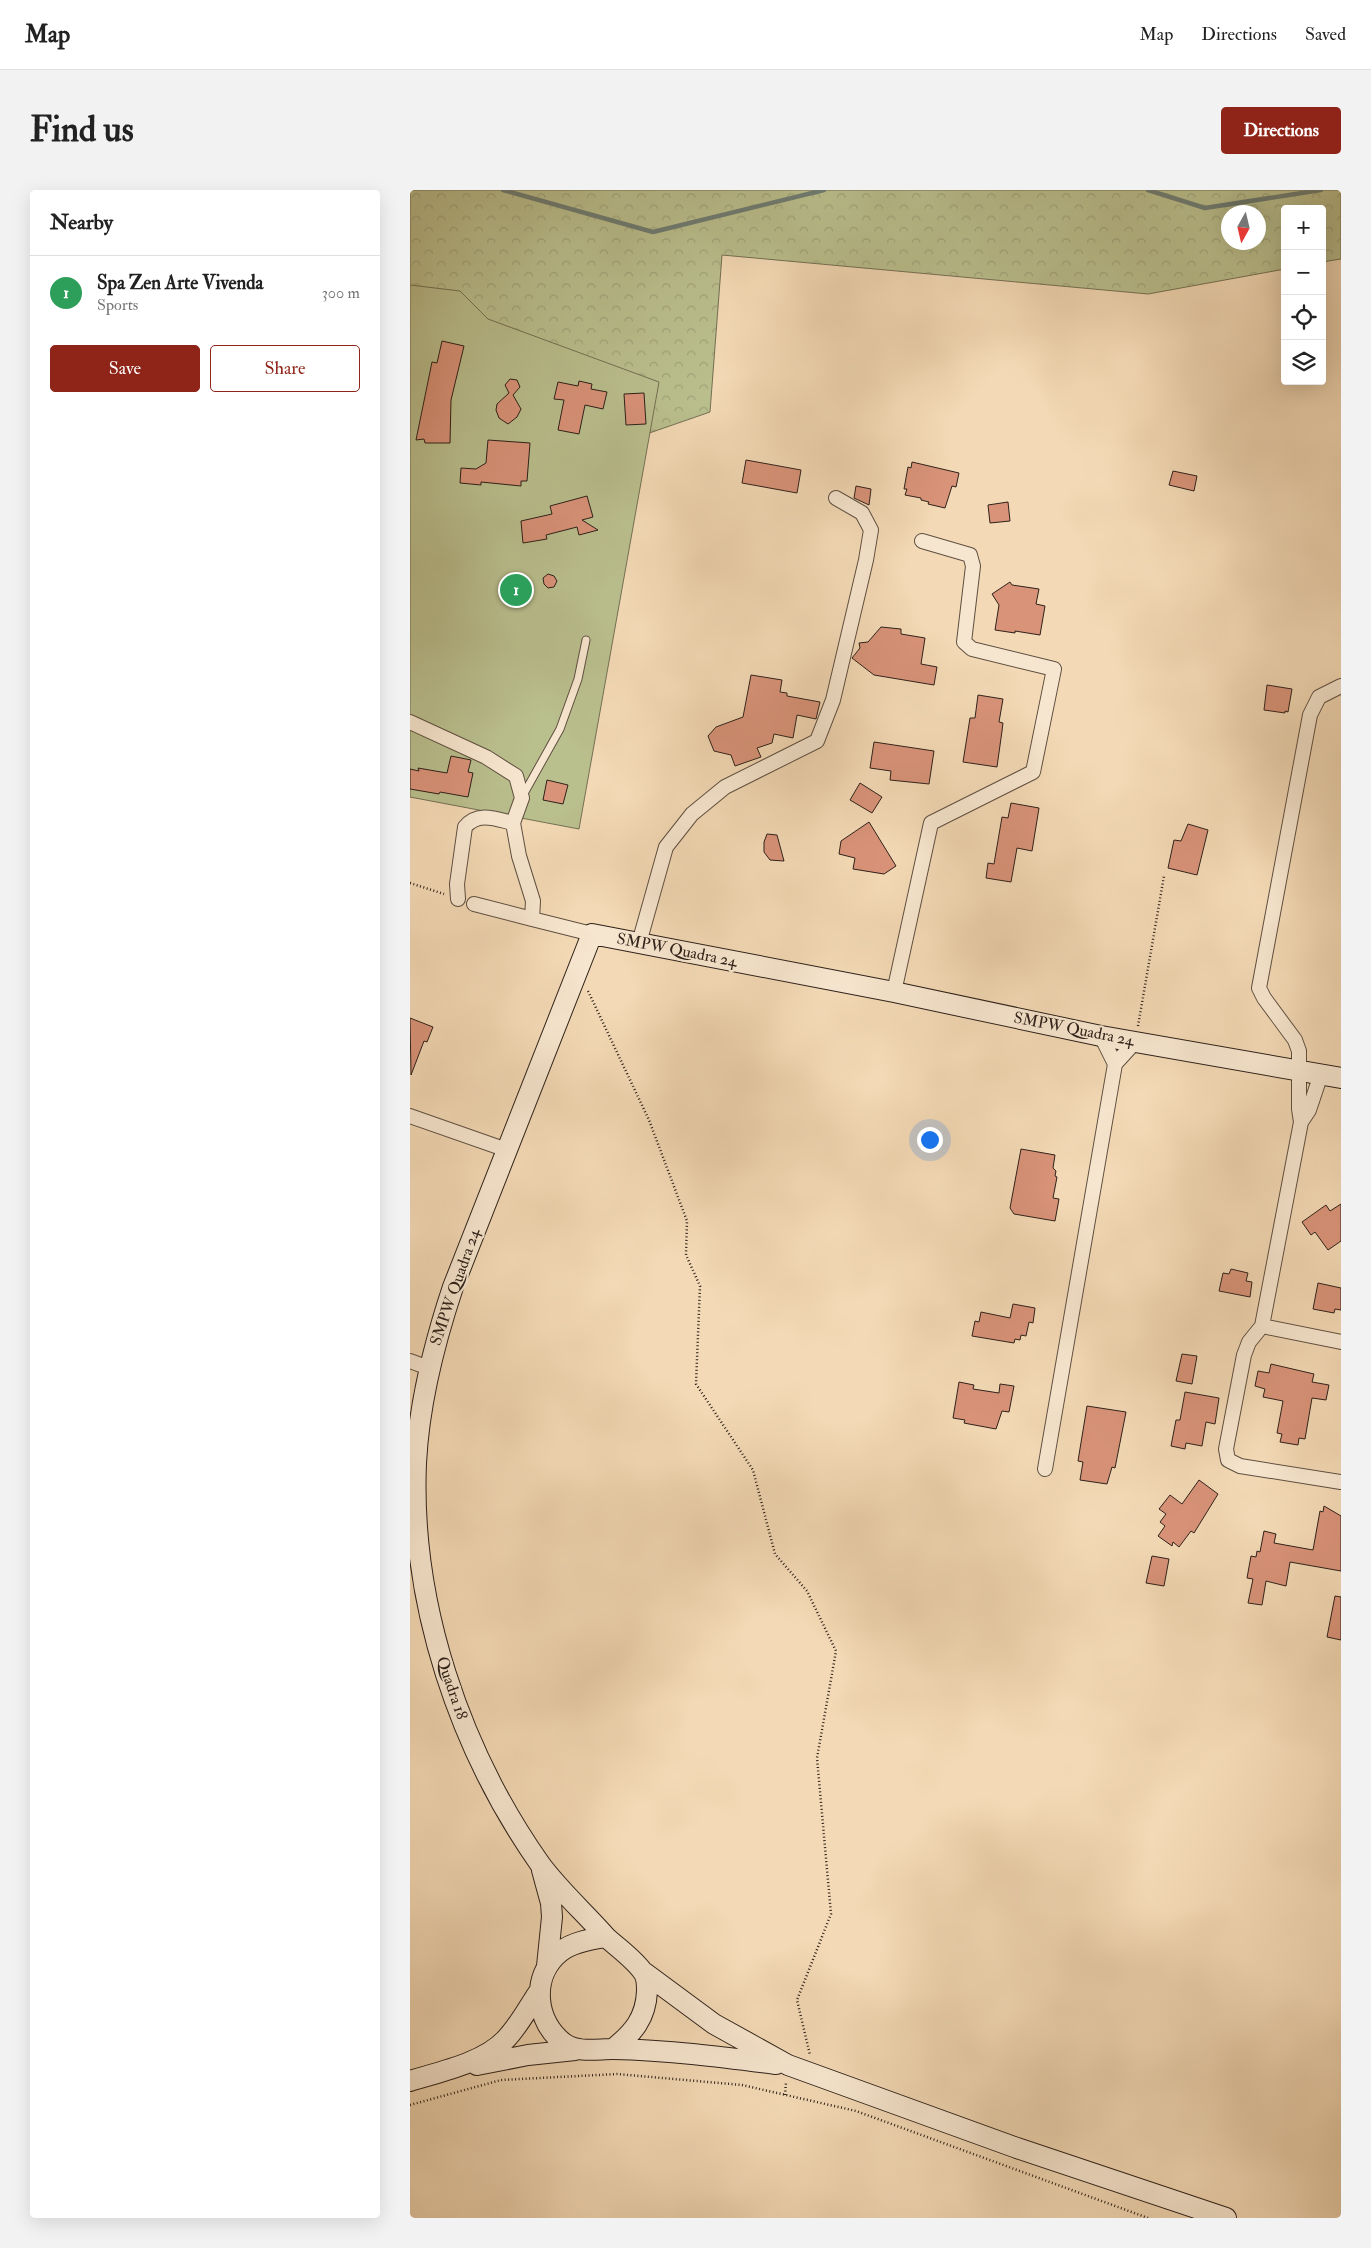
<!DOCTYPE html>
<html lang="en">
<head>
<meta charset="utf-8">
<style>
  :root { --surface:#fff; --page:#f2f2f2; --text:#222; --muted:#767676; --line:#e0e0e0; --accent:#8f2418 }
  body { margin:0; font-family:"IM FELL Double Pica",serif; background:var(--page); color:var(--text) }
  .controls { position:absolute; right:15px; top:15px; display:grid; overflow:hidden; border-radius:5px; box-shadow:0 5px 20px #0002 }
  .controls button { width:45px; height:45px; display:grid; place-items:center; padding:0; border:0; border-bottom:1px solid var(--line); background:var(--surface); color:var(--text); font:25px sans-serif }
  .compass { position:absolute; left:811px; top:15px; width:45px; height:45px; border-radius:50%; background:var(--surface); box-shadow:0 5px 20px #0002; rotate:188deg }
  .you { position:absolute; left:519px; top:949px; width:18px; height:18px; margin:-12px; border:4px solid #fff; border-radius:50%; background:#1a73e8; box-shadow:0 0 0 8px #1a73e833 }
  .badge { display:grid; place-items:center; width:32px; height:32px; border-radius:50%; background:var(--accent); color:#fff; font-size:16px; font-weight:700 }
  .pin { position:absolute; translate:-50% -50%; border:2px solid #fff; box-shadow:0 1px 5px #0006 }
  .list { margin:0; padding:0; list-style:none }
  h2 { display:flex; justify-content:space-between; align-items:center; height:65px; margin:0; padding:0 20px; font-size:21px }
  h2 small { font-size:16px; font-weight:400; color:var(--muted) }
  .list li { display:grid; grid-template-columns:32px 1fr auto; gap:15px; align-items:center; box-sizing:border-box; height:75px; padding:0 20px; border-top:1px solid var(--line) }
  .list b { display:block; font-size:19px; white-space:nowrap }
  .list p { margin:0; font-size:16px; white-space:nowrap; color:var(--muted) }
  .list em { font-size:16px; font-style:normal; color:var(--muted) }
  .actions { display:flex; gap:10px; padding:15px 20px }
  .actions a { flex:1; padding:11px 0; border:1px solid var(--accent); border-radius:5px; text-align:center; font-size:18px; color:var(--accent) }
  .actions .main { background:var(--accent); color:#fff }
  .icon { flex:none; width:28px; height:28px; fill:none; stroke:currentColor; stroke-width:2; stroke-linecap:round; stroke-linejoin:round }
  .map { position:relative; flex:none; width:931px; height:2028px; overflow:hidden; border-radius:5px }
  header { display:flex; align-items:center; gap:30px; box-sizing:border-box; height:70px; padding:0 25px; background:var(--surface); border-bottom:1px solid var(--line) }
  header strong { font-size:24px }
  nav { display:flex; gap:28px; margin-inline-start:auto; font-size:18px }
  .intro { display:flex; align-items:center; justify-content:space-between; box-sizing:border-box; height:120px; padding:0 30px }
  h1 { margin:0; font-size:35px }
  .button { padding:12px 22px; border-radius:5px; background:var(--accent); color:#fff; font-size:18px; font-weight:700 }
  main { display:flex; gap:30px; padding:0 30px }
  aside { flex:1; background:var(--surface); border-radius:5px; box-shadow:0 5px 20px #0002 }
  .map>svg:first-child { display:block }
  .forest { fill:url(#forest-crowns); stroke:#747054; fill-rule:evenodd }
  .pitch { fill:#babf8e; stroke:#747054 }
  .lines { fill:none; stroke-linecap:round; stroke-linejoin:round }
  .stream { stroke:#6f7d73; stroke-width:4.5 }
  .building { fill:#d99379; stroke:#2e211a }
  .lane-casing { stroke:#5f4f41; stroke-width:9 }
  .street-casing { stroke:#5f4f41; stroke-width:16 }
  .secondary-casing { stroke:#2e211a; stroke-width:22 }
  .path { stroke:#2e211a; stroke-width:2.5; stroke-dasharray:1 2.5; stroke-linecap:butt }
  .lane { stroke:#f7e6cf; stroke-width:7 }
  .street { stroke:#f7e6cf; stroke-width:14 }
  .secondary { stroke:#f7e6cf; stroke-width:20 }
  .labels { text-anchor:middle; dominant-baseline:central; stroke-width:4.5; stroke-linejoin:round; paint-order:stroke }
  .street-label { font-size:16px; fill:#2e211a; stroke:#f7e6cf }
</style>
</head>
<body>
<header>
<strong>Map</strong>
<nav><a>Map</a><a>Directions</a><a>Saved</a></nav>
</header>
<div class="intro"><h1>Find us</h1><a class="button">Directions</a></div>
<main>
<aside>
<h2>Nearby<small></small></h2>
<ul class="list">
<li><span class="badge" style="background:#2e9e5b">1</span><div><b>Spa Zen Arte Vivenda</b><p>Sports</p></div><em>300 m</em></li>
</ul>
<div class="actions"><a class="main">Save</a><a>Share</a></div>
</aside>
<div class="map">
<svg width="931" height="2028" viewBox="0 0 931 2028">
  <defs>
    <pattern id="forest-crowns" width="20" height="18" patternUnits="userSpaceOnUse" patternTransform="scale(1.25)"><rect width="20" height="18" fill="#babf8e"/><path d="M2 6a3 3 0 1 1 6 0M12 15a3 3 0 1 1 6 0" fill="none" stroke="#a0a47a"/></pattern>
  </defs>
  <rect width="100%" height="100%" fill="#f3d9b5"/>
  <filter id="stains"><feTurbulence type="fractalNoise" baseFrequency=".004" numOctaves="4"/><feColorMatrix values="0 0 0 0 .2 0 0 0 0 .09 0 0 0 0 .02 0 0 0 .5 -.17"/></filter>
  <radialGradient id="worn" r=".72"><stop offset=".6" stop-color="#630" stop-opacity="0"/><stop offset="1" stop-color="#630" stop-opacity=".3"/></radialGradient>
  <!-- forest -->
  <path class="forest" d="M0 0H931V69L912 72V19H875V79L738 104 312 65 300 222 0 326ZM818 22H848V52H818Z"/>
  <!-- pitch -->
  <path class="pitch" d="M0 95 50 101 78 129 249 192 169 639 0 607Z"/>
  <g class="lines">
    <!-- stream -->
    <path class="stream" d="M93 0 243 42 414 0
      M738 0 795 18 911 0"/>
  </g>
  <!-- building -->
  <path class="building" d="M32 151 54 156 41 210 40 253H15L14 249 6 250 22 172 27 173Z
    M100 189 107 190 110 197 103 205 111 219 107 227 98 234 89 228 86 220 87 214 99 203 95 195Z
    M169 191 182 194 181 199 197 202 193 219 175 215 169 244 148 240 154 210 144 209 148 192 168 196Z
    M234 203 236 234 216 235 214 204Z
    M78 250 120 253 117 291H111V296L71 292V295L50 293 51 278 66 279 76 273Z
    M336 270 391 280 387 303 332 293Z
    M502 272 549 283 546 297 542 296 535 318 518 314 519 312 511 310V308L495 305 497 299H494L498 277 501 278Z
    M763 281 787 286 784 301 759 295Z
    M446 296 461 299 459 315 444 308Z
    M177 306 183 327 172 330 188 340 169 345 167 337 136 345 137 349 113 353 111 331 142 324 140 316Z
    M598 312 600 331 580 333 578 315Z
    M138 384 144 386 147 391 144 397 138 398 134 394 133 388Z
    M600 392 602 395 629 399 626 414 635 416 630 445 605 441V443L585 440 589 415 582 404Z
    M471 437 491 439V444L515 448 511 474 527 477 524 495 464 485 442 468 450 458 449 453 458 452Z
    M341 485 372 490 370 502 377 503V506L410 512 406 529 387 525 383 548 364 544 362 553 347 558 351 567 325 576 321 565 304 561 298 546 306 537 333 527Z
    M857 495 882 499 878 522 875 521V523L854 520Z
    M568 505 593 509 589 532 593 533 592 541 587 577 553 572 560 528H565Z
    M464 552 524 561 519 594 480 590 481 581 460 578Z
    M41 566 61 570 58 582 63 583 58 607 30 602 29 604 0 599V579L9 581 8 578 37 583Z
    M137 590 158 595 153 614 133 610Z
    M450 593 472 607 462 623 440 610Z
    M601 613 629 618 622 661 607 658 601 692 576 688 578 673 584 674 592 627 598 628Z
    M459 632 486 676 474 684 443 679 445 668 429 664 431 651Z
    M778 634 798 640 787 685 758 678 764 650 771 651Z
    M357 644 367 645 374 671 360 670 354 662V652Z
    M0 828 23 837 17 852 14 851 1 885Z
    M611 959 645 965 643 978 646 981 645 986 647 987 643 1008 649 1009 645 1031 604 1024 600 1018Z
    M931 1014V1051L918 1060 905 1042 901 1045 892 1032 916 1015 920 1021Z
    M821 1079 838 1083 836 1091 842 1092 840 1107 809 1101 813 1083 819 1084Z
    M908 1093 931 1098V1120L925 1119 924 1123 903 1119Z
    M603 1114 625 1118 623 1133 619 1132 616 1146 611 1145 610 1150 605 1149 604 1153 562 1146 565 1131 569 1132 571 1122 600 1128Z
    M772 1164 787 1166 782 1194 766 1191Z
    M861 1174 904 1184 902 1192 919 1195 916 1210 902 1208 895 1249 889 1248 888 1255 870 1252 872 1244 867 1243 873 1211 853 1207 855 1199 845 1196 848 1181 859 1183Z
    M549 1192 564 1195 563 1199 589 1203 590 1194 604 1196 599 1222 592 1221 586 1239 559 1234 554 1233 555 1230 543 1228Z
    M775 1202 809 1208 805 1234 796 1232 792 1256 776 1253 775 1259 761 1256 766 1230H770Z
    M677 1216 716 1222 705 1278 702 1277 697 1294 670 1290 673 1272 668 1271Z
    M789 1290 808 1304 784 1343 781 1341 769 1357 763 1352 762 1356 748 1346 755 1336 750 1332 756 1324 749 1319 760 1305 772 1314Z
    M914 1316 931 1326V1381L880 1372 876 1396 856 1391 852 1415 838 1413 843 1389 837 1388 841 1366 846 1367 847 1361 850 1362 854 1341 866 1344 864 1353 903 1360 910 1321 913 1322Z
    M742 1366 759 1369 754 1396 736 1393Z
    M925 1406 931 1407V1450L917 1447Z"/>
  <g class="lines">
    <defs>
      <path id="lane" d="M112 607 150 539 168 489 176 450"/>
      <path id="street" d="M0 532 76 567 106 586 112 608 103 633 109 666 123 711 122 729 182 744
        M48 709 47 694 55 637C68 621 86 629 103 633
        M64 714 122 729
        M229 753 256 657 282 624 315 597 407 551 423 510 456 370 461 340 452 323 426 308
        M484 802 521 633 623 582 644 479 562 459 554 452 563 376 560 365 512 351
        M691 846 705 874
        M911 884 899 920 891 932 852 1136 839 1152 834 1165 816 1259 818 1270 830 1276 931 1292
        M0 926 97 960
        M891 932 889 919V861L885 850 854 808 849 798 900 525 909 507 931 496
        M852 1136 931 1152
        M0 1171 19 1178
        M635 1279 705 874 725 852"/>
      <path id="secondary" d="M132 1680 141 1713 142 1727 137 1776
        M196 1747C175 1723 149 1700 130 1674 50 1560 0 1414 6 1273 9 1212 24 1154 43 1097L182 744 484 802 691 846 931 888
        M235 1783 304 1834 378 1875 607 1958 816 2028
        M203 1859C223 1843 236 1828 237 1801 237 1795 237 1787 233 1782 224 1769 208 1758 196 1747 181 1749 162 1752 150 1762 120 1786 125 1833 155 1854 169 1863 187 1859 203 1859 258 1860 312 1867 366 1874
        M67 1875 118 1865 165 1860
        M0 1891C29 1882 73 1873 95 1850 108 1837 118 1818 128 1803"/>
    </defs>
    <!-- lane casing -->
    <use href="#lane" class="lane-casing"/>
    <!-- street casing -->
    <use href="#street" class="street-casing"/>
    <!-- secondary casing -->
    <use href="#secondary" class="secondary-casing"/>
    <!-- path -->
    <path class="path" d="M0 693 34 704
      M178 801 239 930 277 1031 276 1065 290 1096 286 1194 343 1280 365 1364 397 1401 426 1461 407 1568 421 1724 387 1810 400 1865
      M728 836 754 686
      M375 1905 376 1892
      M0 1915 91 1890 207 1884 332 1895 446 1921 738 2028"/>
    <!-- lane -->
    <use href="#lane" class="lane"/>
    <!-- street -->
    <use href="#street" class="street"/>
    <!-- secondary -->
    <use href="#secondary" class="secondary"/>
  </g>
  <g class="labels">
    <!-- street labels -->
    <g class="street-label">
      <text transform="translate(267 760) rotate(11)">SMPW Quadra 24</text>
      <text transform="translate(664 839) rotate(11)">SMPW Quadra 24</text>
      <text transform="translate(45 1097) rotate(-71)">SMPW Quadra 24</text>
      <text transform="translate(42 1498) rotate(71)">Quadra 18</text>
    </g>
  </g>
  <rect width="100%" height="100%" filter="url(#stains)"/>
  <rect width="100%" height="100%" fill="url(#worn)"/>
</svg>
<div class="controls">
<button>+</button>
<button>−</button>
<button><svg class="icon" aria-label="locate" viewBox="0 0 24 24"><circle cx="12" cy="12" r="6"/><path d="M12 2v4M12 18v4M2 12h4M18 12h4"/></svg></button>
<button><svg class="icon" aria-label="layers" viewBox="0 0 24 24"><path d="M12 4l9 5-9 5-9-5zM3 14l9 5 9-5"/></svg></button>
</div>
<svg class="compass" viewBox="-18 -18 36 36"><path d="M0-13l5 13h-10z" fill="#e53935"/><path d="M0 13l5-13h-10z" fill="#767676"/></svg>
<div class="you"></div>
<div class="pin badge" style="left:106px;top:400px;background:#2e9e5b">1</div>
</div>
</main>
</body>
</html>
